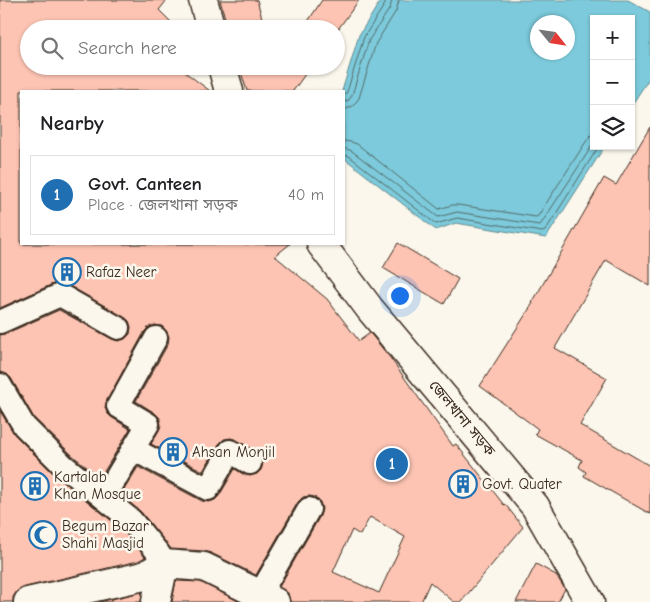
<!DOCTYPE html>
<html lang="en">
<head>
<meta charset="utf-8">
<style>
  :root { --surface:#fff; --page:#f6f6f6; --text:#202124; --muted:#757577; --line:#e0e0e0; --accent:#1f6fb2 }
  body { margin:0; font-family:"Comic Neue","Noto Sans Bengali",sans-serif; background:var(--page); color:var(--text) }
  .controls { position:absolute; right:15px; top:15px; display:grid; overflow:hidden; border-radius:0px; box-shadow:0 1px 4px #0004 }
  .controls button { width:45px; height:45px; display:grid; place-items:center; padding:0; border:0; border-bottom:1px solid var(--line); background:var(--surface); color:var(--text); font:25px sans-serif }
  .compass { position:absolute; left:530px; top:15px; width:45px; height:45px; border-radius:50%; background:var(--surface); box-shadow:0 1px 4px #0004; rotate:120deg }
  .you { position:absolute; left:399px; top:295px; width:18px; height:18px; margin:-12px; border:4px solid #fff; border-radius:50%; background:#1a73e8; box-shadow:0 0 0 8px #1a73e833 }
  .badge { display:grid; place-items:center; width:32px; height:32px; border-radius:50%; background:var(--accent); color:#fff; font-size:16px; font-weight:700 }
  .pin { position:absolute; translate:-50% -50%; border:2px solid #fff; box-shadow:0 1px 5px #0006 }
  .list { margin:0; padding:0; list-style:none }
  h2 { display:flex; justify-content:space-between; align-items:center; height:65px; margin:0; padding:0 20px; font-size:21px }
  h2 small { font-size:16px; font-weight:400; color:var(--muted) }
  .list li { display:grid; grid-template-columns:32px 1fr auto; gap:15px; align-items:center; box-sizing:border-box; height:80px; margin:0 10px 10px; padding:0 10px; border:1px solid var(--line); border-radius:0px }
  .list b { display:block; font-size:19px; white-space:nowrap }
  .list p { margin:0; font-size:16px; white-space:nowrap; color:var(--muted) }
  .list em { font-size:16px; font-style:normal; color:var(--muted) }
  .icon { flex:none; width:28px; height:28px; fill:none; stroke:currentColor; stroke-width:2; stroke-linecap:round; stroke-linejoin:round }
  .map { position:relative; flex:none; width:650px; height:602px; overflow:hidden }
  .search { position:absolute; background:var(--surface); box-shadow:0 1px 4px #0004; left:20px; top:20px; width:325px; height:55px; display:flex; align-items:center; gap:12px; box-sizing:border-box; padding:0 18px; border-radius:28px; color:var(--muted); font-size:19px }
  .panel { position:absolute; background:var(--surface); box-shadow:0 1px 4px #0004; left:20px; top:90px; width:325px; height:155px; border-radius:0px }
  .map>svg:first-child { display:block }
  .water { fill:#7ccadb; stroke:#628a8f; fill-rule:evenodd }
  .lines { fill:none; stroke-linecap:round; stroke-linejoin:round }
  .shore { stroke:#556a6a; stroke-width:1 }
  .building { fill:#fdc4b3; stroke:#3b2a1e; fill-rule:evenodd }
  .street-casing { stroke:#3b2a1e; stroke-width:26 }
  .secondary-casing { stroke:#3b2a1e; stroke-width:31 }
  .street { stroke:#fbf7ec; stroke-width:22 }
  .secondary { stroke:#fbf7ec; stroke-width:28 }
  .labels { text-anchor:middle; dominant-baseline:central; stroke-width:5; stroke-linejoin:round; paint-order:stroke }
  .poi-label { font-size:15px; fill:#3b2a1e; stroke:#fbf7ec; text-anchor:start }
  .street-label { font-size:15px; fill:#3b2a1e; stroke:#fbf7ec }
</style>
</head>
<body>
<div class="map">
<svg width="650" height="602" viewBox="0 0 650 602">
  <rect width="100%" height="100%" fill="#fbf7ec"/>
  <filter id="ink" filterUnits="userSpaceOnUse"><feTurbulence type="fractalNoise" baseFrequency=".02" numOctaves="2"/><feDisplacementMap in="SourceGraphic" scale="10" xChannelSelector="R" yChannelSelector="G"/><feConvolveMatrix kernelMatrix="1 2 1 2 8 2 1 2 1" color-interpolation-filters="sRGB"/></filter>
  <g filter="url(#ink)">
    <!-- water -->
    <path class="water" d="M381 0H628L650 12V77L631 106V19H594V146H605L546 238 456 223 436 230 344 158V91H342L359 35ZM538 22H568V52H538Z"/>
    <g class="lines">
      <!-- shore -->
      <path class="shore" d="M344 96 347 92 364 37 385 4V0
        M344 102 349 100 352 95 369 40 390 8 392 0
        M344 110 353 106 359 98 376 43 396 11 399 0
        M344 141 351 142 357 144 439 209 452 205H458L536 217 538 216 589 137 594 132
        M344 148 352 151 438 217 457 212 539 225 541 224 594 143
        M344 155 349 156 436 224 457 218 542 232 545 231 599 146"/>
    </g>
    <!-- building -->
    <path class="building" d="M0 0H167L159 10 178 29H29V66H177L210 91H21V244H290L275 256 327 299 359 341 370 333 391 359 453 446 456 444 504 505 505 504 523 527 461 602H454L430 582 421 602H290L288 593 279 587 320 516 322 509 320 502 315 497 309 496 303 497 298 502 256 575 211 553 205 551 171 549 141 512 121 495 138 467 202 501 209 502 215 500 219 496 235 469 243 474 250 476 257 474 261 470 263 463 261 456 257 452 237 440 231 438 224 439 219 444 203 471 151 444 159 430 161 425 160 418 155 413 136 401 168 344 169 337 167 332 162 326 155 325 149 327 145 331 107 400 105 407 107 413 111 417 130 429 100 478 72 455 34 418 11 378 7 374 0 372V335L5 334 59 310 112 339 118 341 125 339 130 334 131 327 129 321 124 317 66 284 61 282 55 283 0 308ZM370 517 405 537 379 593 333 572 352 530 360 535Z
      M220 0H257L265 29H228Z
      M322 0H359L336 32V29H303Z
      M239 66H276L277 69 278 66H311L293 91H247Z
      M650 127V286L606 260 555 348 607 378 580 425 650 466V514L584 476 586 472 579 467 582 460 535 434 538 429 480 386 533 303H532L604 178 616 185Z
      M398 243 458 279 444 304 383 268Z
      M0 411 15 435 55 475 122 529 145 557 138 561 25 587 17 591 13 597V602H0Z
      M536 564 556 575 565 589 558 602H516Z
      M176 581 200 582 240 602H172Z
      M142 592 141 602H99Z"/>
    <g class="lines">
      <defs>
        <path id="street" d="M0 322 60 295 118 328
          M0 385 24 426 63 465 131 520 159 554 164 564
          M133 449 208 489 230 451 250 463
          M104 498 148 424 118 406 156 338
          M260 594 309 509"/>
        <path id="secondary" d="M203 0 211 29
          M222 66 229 91
          M321 244 370 309 535 506 590 602
          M164 564 204 567 275 602
          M28 602 144 576 164 564
          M156 602 164 564"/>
      </defs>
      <!-- street casing -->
      <use href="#street" class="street-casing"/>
      <!-- secondary casing -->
      <use href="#secondary" class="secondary-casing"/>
      <!-- street -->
      <use href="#street" class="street"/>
      <!-- secondary -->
      <use href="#secondary" class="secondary"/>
    </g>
  </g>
  <!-- icons -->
  <defs>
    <symbol id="building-ring" viewBox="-11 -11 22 22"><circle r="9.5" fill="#fbf7ec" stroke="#1f6fb2" stroke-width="1.5"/><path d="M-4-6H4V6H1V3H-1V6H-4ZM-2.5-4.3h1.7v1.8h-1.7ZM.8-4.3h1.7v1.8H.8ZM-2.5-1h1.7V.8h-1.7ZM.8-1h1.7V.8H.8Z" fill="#1f6fb2"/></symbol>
    <symbol id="mosque-ring" viewBox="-11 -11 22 22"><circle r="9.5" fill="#fbf7ec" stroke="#1f6fb2" stroke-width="1.5"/><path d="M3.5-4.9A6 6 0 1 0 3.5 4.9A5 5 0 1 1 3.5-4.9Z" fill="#1f6fb2"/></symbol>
  </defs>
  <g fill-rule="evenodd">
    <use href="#building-ring" x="51" y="256" width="32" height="32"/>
    <use href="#building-ring" x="157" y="436" width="32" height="32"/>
    <use href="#building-ring" x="447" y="468" width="32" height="32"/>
    <use href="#building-ring" x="19" y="470" width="32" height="32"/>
    <use href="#mosque-ring" x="27" y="519" width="32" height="32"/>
  </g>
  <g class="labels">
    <!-- poi labels -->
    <g class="poi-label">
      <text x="86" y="272">Rafaz Neer</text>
      <text x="192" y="452">Ahsan Monjil</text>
      <text x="54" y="477">Kartalab<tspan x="54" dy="17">Khan Mosque</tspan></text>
      <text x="482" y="484">Govt. Quater</text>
      <text x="62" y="526">Begum Bazar<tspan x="62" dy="17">Shahi Masjid</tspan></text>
    </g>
    <!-- street labels -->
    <g class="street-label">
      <text transform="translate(462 418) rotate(50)">জেলখানা সড়ক</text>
    </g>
  </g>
</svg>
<div class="controls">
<button>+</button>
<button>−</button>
<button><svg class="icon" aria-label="layers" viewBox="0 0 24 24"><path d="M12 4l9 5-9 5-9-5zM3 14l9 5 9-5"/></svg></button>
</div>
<svg class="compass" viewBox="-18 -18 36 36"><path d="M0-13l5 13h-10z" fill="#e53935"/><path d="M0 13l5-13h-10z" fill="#757577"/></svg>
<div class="you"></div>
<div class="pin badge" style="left:392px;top:464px">1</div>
<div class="search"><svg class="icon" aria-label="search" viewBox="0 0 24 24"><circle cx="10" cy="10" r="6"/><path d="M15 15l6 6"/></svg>Search here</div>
<section class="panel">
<h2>Nearby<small></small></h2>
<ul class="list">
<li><span class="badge">1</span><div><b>Govt. Canteen</b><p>Place · জেলখানা সড়ক</p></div><em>40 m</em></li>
</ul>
</section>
</div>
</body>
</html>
